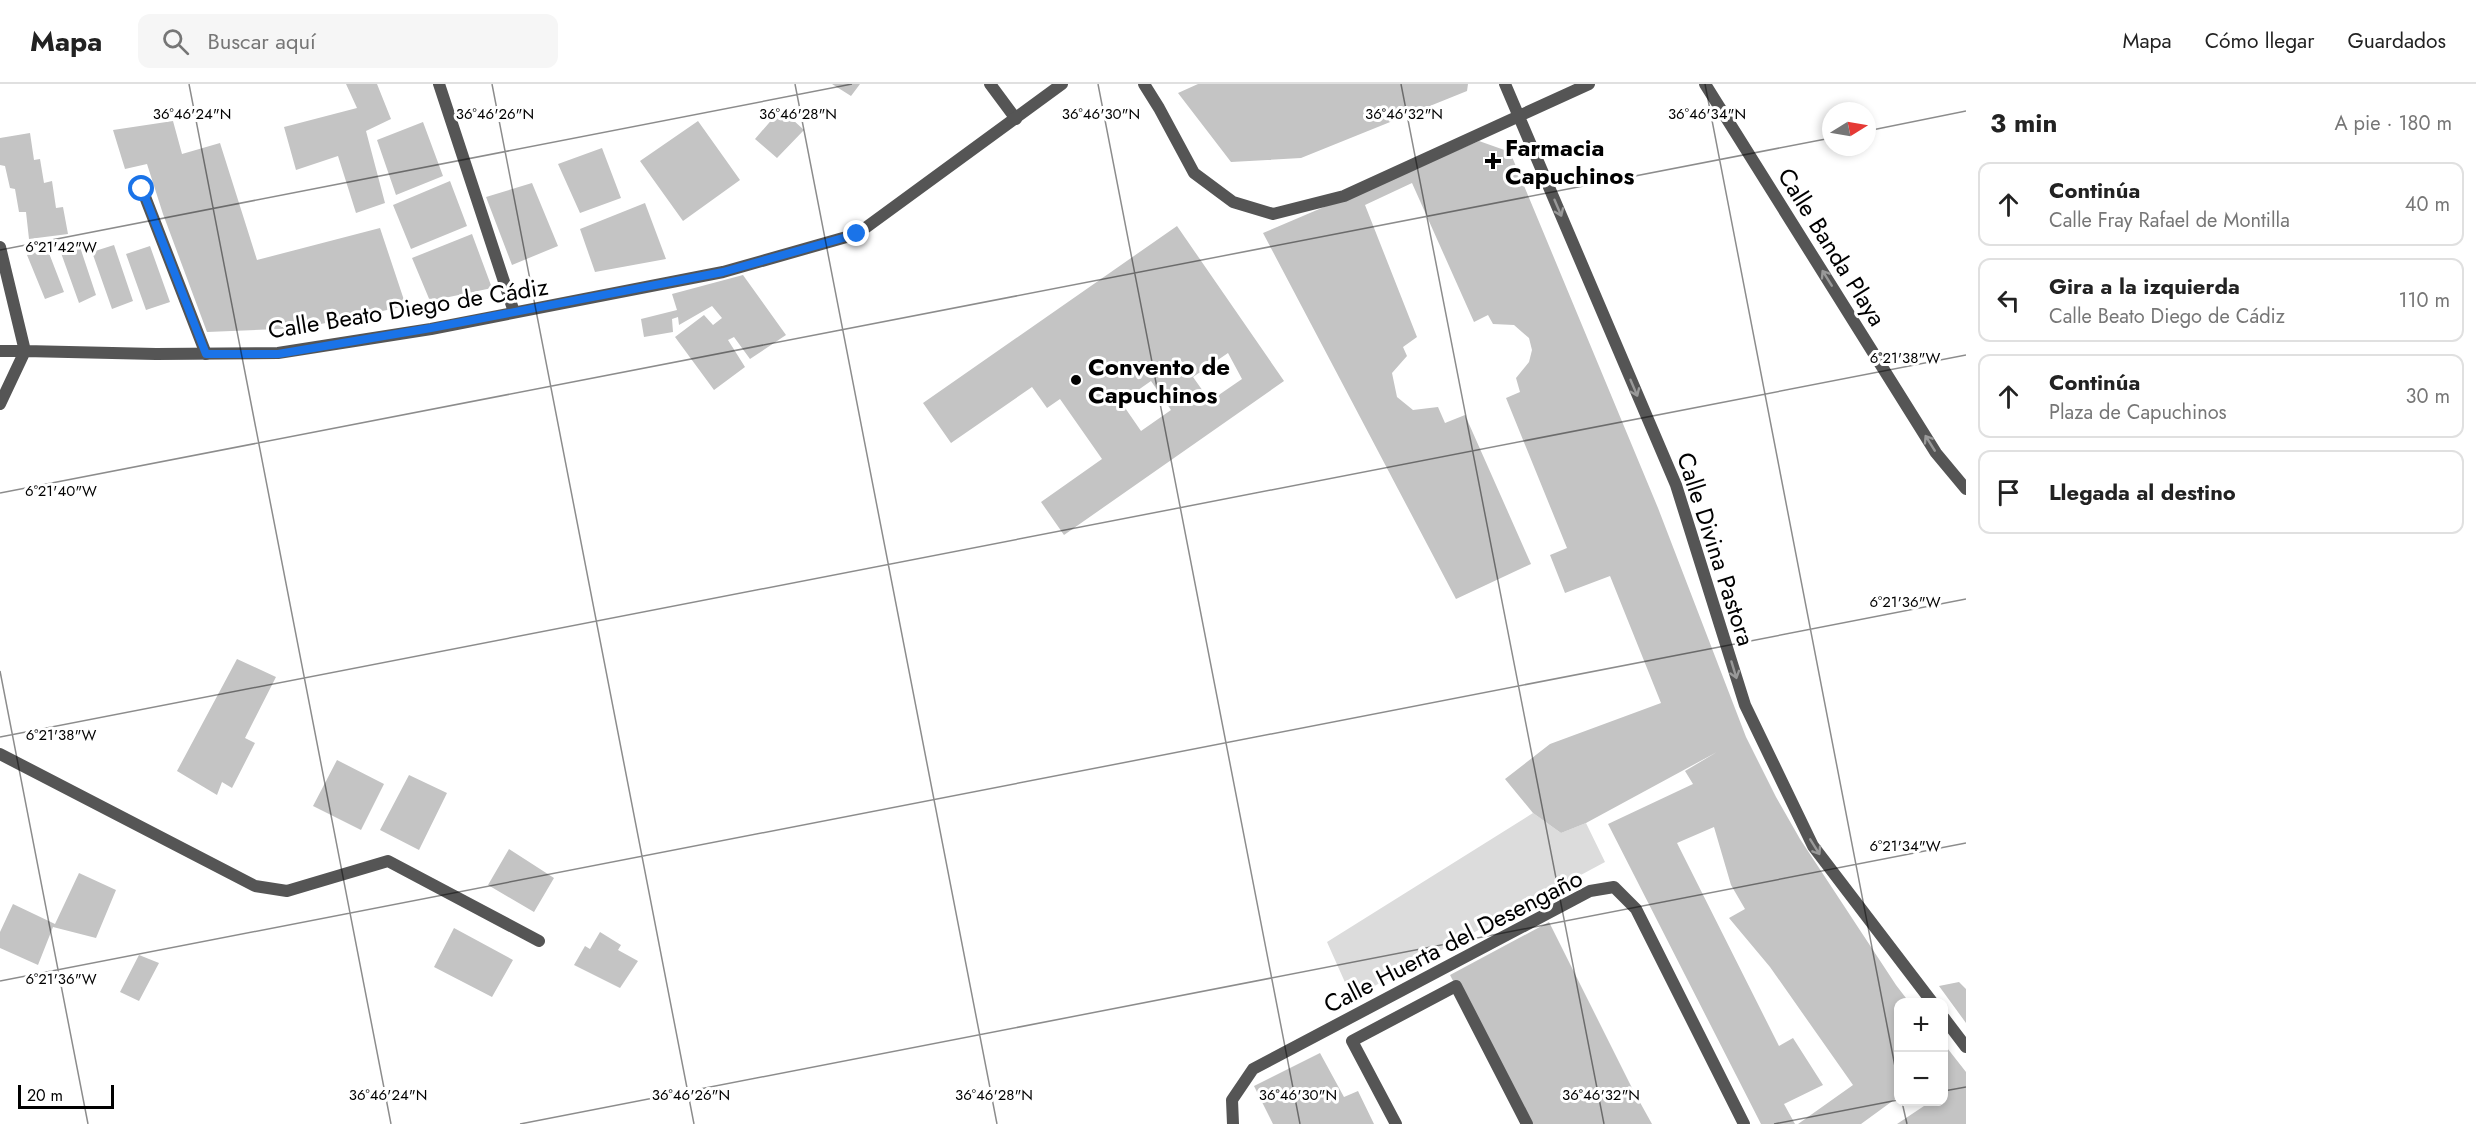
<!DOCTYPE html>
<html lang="es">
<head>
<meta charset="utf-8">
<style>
  :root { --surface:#fff; --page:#f6f6f6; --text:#222; --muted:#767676; --line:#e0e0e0 }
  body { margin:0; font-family:Jost,sans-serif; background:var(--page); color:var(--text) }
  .controls { position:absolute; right:18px; bottom:18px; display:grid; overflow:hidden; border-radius:12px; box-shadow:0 3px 9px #0003 }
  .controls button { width:54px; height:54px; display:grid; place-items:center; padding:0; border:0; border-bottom:2px solid var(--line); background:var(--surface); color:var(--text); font:30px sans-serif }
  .compass { position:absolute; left:1822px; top:18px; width:54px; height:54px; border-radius:50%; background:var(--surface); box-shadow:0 3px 9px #0003; rotate:79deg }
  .scale { position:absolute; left:18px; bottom:15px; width:96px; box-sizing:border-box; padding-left:6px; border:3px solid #000; border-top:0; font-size:16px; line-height:21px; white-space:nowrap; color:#000; -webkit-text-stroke:4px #fff; paint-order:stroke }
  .stop { position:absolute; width:18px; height:18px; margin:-14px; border:4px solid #1a73e8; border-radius:50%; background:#fff }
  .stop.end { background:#1a73e8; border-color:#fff; box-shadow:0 2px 6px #0008 }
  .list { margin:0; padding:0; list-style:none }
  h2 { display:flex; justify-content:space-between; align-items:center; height:78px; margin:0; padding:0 24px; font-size:26px }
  h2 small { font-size:20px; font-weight:400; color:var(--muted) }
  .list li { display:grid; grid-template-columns:39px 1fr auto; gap:18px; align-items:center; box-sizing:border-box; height:84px; margin:0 12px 12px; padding:0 12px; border:2px solid var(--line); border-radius:12px }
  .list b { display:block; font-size:22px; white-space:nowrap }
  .list p { margin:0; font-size:20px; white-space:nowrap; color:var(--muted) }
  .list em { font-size:20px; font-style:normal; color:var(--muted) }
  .icon { flex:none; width:33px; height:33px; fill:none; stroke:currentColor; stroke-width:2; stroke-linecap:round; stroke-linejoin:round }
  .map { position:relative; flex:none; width:1966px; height:1040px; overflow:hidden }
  header { display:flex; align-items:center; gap:36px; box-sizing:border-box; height:84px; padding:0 30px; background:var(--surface); border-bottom:2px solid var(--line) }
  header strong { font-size:28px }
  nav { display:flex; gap:33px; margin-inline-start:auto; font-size:21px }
  .search { width:420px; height:54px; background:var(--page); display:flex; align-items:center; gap:15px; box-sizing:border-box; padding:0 21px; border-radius:12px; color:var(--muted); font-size:22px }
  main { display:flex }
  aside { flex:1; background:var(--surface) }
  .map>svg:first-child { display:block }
  .green { fill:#dcdcdc }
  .building { fill:#c4c4c4; fill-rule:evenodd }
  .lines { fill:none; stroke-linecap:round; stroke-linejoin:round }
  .pedestrian { stroke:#555; stroke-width:12 }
  .minor { stroke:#555; stroke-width:12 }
  .tertiary { stroke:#555; stroke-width:12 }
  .oneway { stroke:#999 }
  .route { stroke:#1a73e8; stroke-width:8 }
  .ticks { fill:none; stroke:#000; stroke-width:1.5; stroke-opacity:0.45 }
  .poi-dot { fill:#000; stroke:#fff; stroke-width:2 }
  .labels { text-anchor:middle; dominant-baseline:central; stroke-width:6; stroke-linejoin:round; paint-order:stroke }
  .poi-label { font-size:24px; font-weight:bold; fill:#000; stroke:#fff; text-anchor:start }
  .street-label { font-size:24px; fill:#000; stroke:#fff }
  .ticks-label { font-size:15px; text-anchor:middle; fill:#000; stroke:#fff; stroke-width:6; stroke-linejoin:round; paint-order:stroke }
</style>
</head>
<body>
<header>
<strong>Mapa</strong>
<div class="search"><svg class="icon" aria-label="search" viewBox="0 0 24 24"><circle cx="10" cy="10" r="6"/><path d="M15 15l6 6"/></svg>Buscar aquí</div>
<nav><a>Mapa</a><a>Cómo llegar</a><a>Guardados</a></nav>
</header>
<main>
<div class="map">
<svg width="1966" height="1040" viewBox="0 0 1966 1040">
  <rect width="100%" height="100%" fill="#fff"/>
  <!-- green -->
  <path class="green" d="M1533 729 1561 749 1586 739 1605 778 1352 914 1327 858Z"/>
  <!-- building -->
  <path class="building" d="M346 0H377L391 35 366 47 385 119 356 129 338 72 296 86 284 43 357 24Z
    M832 0H860L851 12Z
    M1198 0H1468L1467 7 1301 74 1231 78 1178 9Z
    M781 25 804 46 777 74 755 55Z
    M173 37 182 70 220 59 257 176 380 144 406 222 302 244 207 248 163 130 147 80 125 85 113 46Z
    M698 37 740 96 683 137 640 77Z
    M423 38 443 92 396 111 377 56Z
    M30 49 34 76 40 75 44 99 52 97 56 124 63 123 68 150 29 155 26 128H19L15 105 10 104 5 82 0 81V54Z
    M1479 57 1510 68 1658 424 1746 653 1776 713 1800 755 1896 901 1909 918H1898V1013L1861 1040H1798L1853 1001 1770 883 1729 834 1745 825 1731 801 1714 743 1677 759 1779 962 1793 954 1823 1001 1784 1020 1795 1040H1761L1608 740 1693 700 1685 687 1717 668 1586 739 1561 749 1533 729 1505 695 1550 660 1661 619 1610 492 1565 509 1550 471 1567 464 1506 314 1520 308 1516 294 1529 278 1532 266 1529 254 1514 241 1493 240 1488 231 1474 238 1412 99 1365 121 1417 253 1403 263 1407 272 1392 289 1397 313 1413 326 1438 323 1445 339 1465 331 1531 480 1456 515 1263 149Z
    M602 64 621 114 580 129 558 80Z
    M450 97 467 142 411 165 393 121Z
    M532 99 558 162 512 181 486 113Z
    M645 119 666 175 595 188 580 145Z
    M1177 142 1284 297 1064 451 1041 418 1102 375 1060 315 1047 324 1032 303 951 359 923 319ZM1228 269 1242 295 1210 317 1193 293ZM1151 297 1171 326 1141 347 1121 318Z
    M472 150 492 204 430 217 412 174Z
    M114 161 133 217 112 225 92 168Z
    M150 162 170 218 146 226 126 170Z
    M80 163 96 211 79 219 61 169Z
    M47 164 64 208 45 215 27 171Z
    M743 191 786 251 750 275 734 253 728 256 745 283 714 306 675 253 704 231 713 241 722 234 712 222 679 241 678 233 672 235 673 248 644 253 641 235 677 226 672 210Z
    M237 575 276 593 245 654 255 659 232 704 222 698 217 711 177 687Z
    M337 676 384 700 361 746 313 722Z
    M409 691 447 709 419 766 380 746Z
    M509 765 554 794 534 828 488 801Z
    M79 789 116 806 96 854 53 843 38 881 0 864V848L13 820 55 840Z
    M1549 838 1632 1004 1652 1040H1527L1450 891Z
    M454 844 513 876 492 913 434 883Z
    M600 848 621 861 618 866 638 877 620 904 574 881 585 862 590 865Z
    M139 871 159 879 139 917 120 908Z
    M1959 898 1966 905V939L1939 902Z
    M1944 960 1966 988V1040H1897L1930 1018H1944Z
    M1320 969 1344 1013 1358 1007 1374 1040H1273L1254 1002Z"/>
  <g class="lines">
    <!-- pedestrian -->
    <path class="pedestrian" d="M1396 1040 1352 957 1456 902 1527 1040"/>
    <!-- minor -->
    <path class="minor" d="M439 0 514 228
      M990 0 1016 35
      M142 105 206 270
      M0 267H25
      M0 670 255 802 287 807 388 777 539 857
      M1233 1040 1232 1016 1253 985 1590 807 1614 803 1636 825 1744 1040"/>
    <!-- tertiary -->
    <path class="tertiary" d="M1144 0 1159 24 1194 89 1233 118 1273 130 1344 112 1589 0
      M1505 0 1676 401 1745 621 1813 762 1932 918
      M1705 0 1936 369 1966 405
      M0 163 25 267 0 320
      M25 267 156 270 278 269 431 245 723 188 857 150 1062 0
      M1944 934 1966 963"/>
  </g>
  <!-- one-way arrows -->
  <defs><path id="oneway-shaft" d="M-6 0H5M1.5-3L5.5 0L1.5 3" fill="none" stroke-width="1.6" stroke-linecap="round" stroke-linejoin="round" transform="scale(1.5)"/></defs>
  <g class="oneway">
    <use href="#oneway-shaft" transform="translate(1558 124) rotate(67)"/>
    <use href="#oneway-shaft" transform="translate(1827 194) rotate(-122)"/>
    <use href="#oneway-shaft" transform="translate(1634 304) rotate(67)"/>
    <use href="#oneway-shaft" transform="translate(1930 359) rotate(-122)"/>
    <use href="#oneway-shaft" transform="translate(1734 586) rotate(73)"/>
    <use href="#oneway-shaft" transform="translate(1815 763) rotate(58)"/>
  </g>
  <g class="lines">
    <!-- route -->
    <path class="route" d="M142 105 206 270H278L431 244 723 188 857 150"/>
  </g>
  <!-- ticks -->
  <path class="ticks" d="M189 0 391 1040M492 0 694 1040M795 0 997 1040M1098 0 1300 1040M1401 0 1604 1040M1705 0 1898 998M1867 47 1966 27M0 166 852 0M0 409 1831 54M0 587 88 1040M0 653 1966 271M0 897 1966 515M1944 1007 1966 1003M1902 1018 1907 1040M520 1040 1966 759M1774 1040 1898 1016"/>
  <!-- markers -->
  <g class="poi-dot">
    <path d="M1490 68h6v6h6v6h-6v6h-6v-6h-6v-6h6z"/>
    <circle cx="1076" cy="296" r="6"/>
  </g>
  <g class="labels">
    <!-- poi labels -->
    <g class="poi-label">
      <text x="1505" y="63">Farmacia<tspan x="1505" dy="28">Capuchinos</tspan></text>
      <text x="1088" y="282">Convento de<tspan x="1088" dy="28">Capuchinos</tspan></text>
    </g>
    <!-- street labels -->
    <g class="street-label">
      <text transform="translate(1832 163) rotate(58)">Calle Banda Playa</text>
      <text transform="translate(408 224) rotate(-9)">Calle Beato Diego de Cádiz</text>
      <text transform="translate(1716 465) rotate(72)">Calle Divina Pastora</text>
      <text transform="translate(1453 857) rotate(-27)">Calle Huerta del Desengaño</text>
    </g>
  </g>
  <g class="ticks-label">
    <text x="192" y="35">36°46'24"N</text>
    <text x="495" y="35">36°46'26"N</text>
    <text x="798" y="35">36°46'28"N</text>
    <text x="1101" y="35">36°46'30"N</text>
    <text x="1404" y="35">36°46'32"N</text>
    <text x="1707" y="35">36°46'34"N</text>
    <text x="61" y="168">6°21'42"W</text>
    <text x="1905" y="279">6°21'38"W</text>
    <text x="61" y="412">6°21'40"W</text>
    <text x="1905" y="523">6°21'36"W</text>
    <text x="61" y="656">6°21'38"W</text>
    <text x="1905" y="767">6°21'34"W</text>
    <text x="61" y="900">6°21'36"W</text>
    <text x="388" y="1016">36°46'24"N</text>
    <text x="691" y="1016">36°46'26"N</text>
    <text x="994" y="1016">36°46'28"N</text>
    <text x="1298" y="1016">36°46'30"N</text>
    <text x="1601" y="1016">36°46'32"N</text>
  </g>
</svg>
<div class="controls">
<button>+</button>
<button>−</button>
</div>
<svg class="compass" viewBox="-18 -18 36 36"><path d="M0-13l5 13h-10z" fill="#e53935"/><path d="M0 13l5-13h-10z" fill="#767676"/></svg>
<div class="scale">20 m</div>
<div class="stop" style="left:142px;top:105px"></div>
<div class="stop end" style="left:857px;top:150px"></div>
</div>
<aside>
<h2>3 min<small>A pie · 180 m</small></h2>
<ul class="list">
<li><svg class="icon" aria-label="ahead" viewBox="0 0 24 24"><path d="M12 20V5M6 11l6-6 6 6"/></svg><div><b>Continúa</b><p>Calle Fray Rafael de Montilla</p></div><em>40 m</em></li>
<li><svg class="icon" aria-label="left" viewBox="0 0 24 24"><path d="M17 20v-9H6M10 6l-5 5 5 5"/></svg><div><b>Gira a la izquierda</b><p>Calle Beato Diego de Cádiz</p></div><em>110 m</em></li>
<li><svg class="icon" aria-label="ahead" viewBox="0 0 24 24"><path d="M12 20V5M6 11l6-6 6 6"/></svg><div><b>Continúa</b><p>Plaza de Capuchinos</p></div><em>30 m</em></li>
<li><svg class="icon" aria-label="arrive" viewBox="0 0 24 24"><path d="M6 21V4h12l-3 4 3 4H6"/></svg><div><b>Llegada al destino</b></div></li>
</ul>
</aside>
</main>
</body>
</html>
